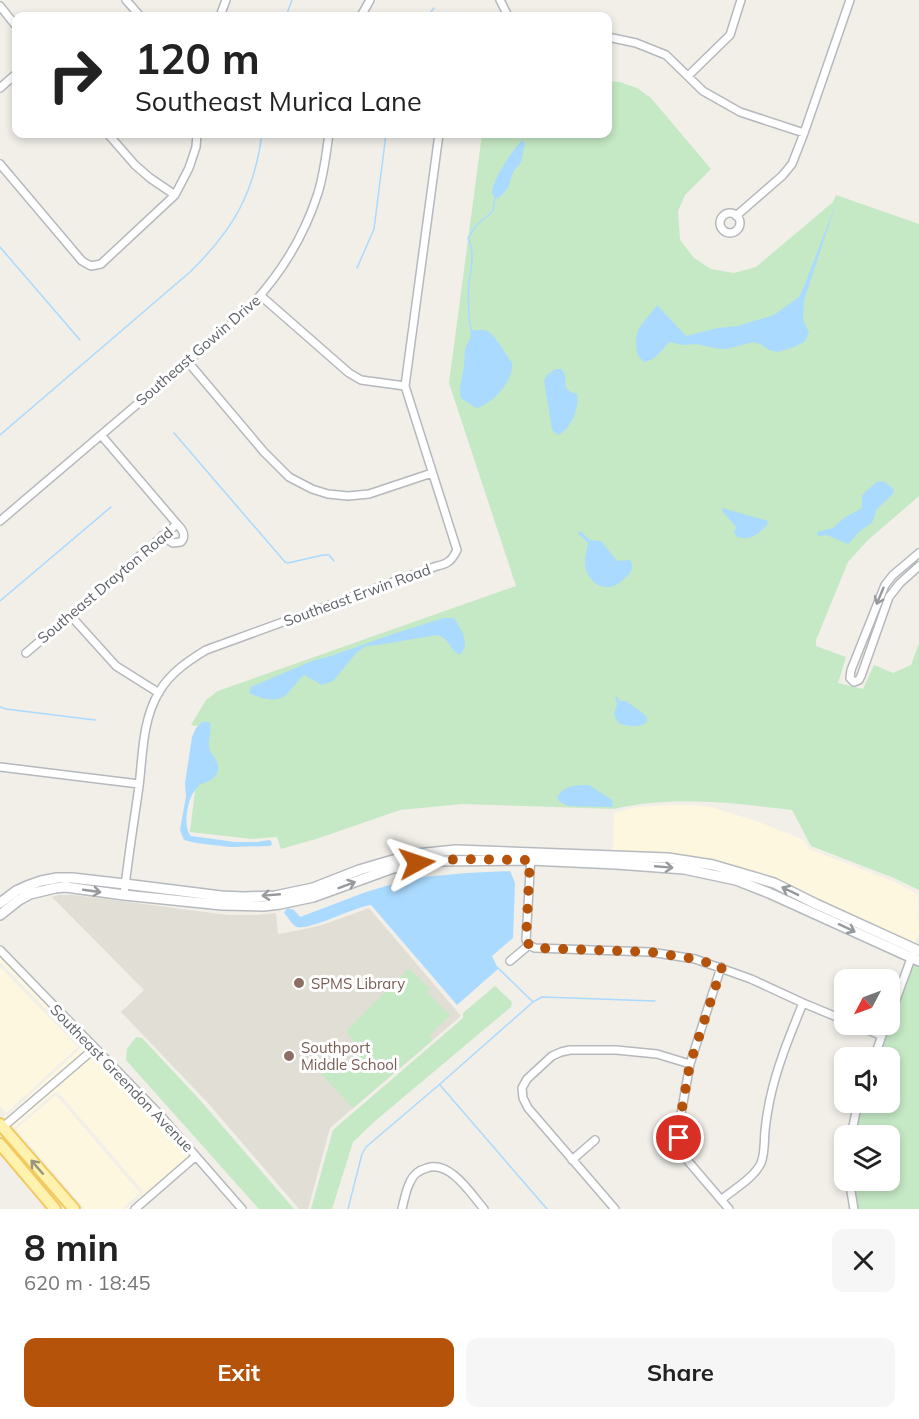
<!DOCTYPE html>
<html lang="en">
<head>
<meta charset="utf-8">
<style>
	:root { --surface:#fff; --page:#f6f6f6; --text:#222; --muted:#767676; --accent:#b45309 }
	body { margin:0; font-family:Mulish,sans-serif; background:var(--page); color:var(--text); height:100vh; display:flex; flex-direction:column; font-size:22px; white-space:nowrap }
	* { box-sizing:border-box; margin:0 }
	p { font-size:20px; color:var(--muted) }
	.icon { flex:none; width:33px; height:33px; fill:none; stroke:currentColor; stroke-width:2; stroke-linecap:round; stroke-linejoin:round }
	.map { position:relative; height:1209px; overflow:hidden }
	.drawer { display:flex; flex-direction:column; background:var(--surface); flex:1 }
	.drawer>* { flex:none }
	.guide { position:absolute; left:12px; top:12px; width:600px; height:126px; border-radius:12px; box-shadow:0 3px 9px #0003; background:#fff; color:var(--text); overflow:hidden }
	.needle { width:39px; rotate:229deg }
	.buttons { position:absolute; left:834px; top:969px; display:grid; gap:12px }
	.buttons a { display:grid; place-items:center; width:66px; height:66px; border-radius:12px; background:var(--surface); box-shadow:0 3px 9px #0003; font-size:30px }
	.pin { position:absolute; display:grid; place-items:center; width:51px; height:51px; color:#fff; margin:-26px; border:3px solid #fff; border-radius:50%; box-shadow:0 2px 6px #0007 }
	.me { position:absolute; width:66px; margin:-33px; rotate:85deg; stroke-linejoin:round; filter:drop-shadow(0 0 4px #0008) }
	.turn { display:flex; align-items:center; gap:21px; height:126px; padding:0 24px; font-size:27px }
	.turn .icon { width:78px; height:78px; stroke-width:2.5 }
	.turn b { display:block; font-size:42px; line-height:51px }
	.round { display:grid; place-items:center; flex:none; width:63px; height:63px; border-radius:12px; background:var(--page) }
	.headline { display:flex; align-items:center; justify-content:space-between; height:102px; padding:0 24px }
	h1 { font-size:36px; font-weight:700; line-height:45px }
	.cta { display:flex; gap:12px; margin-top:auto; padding:12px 24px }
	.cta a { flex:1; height:69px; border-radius:12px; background:var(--accent); color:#fff; font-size:24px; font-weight:700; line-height:69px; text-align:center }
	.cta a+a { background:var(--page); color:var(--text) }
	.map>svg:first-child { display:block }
	.commercial { fill:#fef7e0 }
	.education { fill:#e1ded6 }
	.green { fill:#c5e8c5 }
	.water { fill:#aadaff }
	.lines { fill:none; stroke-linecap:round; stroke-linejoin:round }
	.stream { stroke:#aadaff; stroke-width:1.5 }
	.street-casing { stroke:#b5b8bc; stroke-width:10 }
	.secondary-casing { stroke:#b6babf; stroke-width:12 }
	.primary-casing { stroke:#f2c960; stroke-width:14 }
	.street { stroke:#fff; stroke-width:7 }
	.secondary { stroke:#fff; stroke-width:9 }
	.primary { stroke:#fff2af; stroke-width:10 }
	.oneway { stroke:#979a9d }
	.oneway2 { stroke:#979581 }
	.route { stroke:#b45309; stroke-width:10; stroke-dasharray:0 18 }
	.education-dot { fill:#8d6e63; stroke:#fff; stroke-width:2 }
	.labels { text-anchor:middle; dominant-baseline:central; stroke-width:6; stroke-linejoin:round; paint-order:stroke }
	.street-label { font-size:15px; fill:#5f6368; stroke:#fff }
	.education-label { font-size:15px; fill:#785e54; stroke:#fff; text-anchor:start }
</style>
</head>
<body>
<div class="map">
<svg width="919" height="1209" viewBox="0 0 919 1209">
	<rect width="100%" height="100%" fill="#f1efe8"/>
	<path class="commercial" d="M 677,805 L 693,805 L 711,807 L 759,822 L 804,840 L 809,849 L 892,881 L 918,894 L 919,934 L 914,945 L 820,902 L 778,881 L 613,852 L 614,813 L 638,807 Z
		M 0,955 L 90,1048 L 7,1119 L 3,1115 L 8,1115 L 80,1049 L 82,1046 L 0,962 Z
		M 0,967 L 78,1047 L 6,1113 L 0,1106 Z
		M 94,1052 L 157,1117 L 191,1155 L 128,1209 L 126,1209 L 142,1196 L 143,1191 L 58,1092 L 54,1093 L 14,1128 L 11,1124 Z
		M 56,1095 L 140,1193 L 122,1209 L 85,1209 L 16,1129 Z"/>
	<path class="education" d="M 58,895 L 74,895 L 228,915 L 256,915 L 276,913 L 278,934 L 300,930 L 322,925 L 369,908 L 461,1016 L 330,1128 L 308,1209 L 299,1209 L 208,1103 L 121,1012 L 144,990 L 52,897 Z"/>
	<path class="green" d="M 608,81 L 620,82 L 637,88 L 651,98 L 711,169 L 685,195 L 678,211 L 680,240 L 694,258 L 711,269 L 734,273 L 756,267 L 833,202 L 836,195 L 919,224 L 919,496 L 868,540 L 848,562 L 816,640 L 816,646 L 846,657 L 838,683 L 863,689 L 874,665 L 893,673 L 911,665 L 919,643 L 919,890 L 894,878 L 811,846 L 792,810 C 732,803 674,795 614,809 L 462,804 L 400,810 L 319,838 L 281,849 L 277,837 L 252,839 L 190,832 L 203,727 L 191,725 L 206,700 L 218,691 L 516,586 L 449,383 L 482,134 L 608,134 Z
		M 913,962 L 919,965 L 919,1209 L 857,1209 L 853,1181 L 890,1180 L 890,1136 L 855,1135 L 861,1103 L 890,1102 L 890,1058 L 877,1057 Z
		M 409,968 L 430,989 L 427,992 L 450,1015 L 430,1035 L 433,1040 L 353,1108 L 321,1074 L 331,1064 L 340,1074 L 355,1060 L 349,1052 L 356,1045 L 346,1031 Z
		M 495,986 L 512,1002 L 511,1007 L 375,1121 L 353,1142 L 332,1209 L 311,1209 L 333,1130 L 463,1018 L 463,1013 Z
		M 136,1037 L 142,1038 L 199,1099 L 294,1209 L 259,1209 L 126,1060 L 127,1049 Z"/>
	<path class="water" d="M 522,140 L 525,144 L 521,162 L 513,172 L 508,188 L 498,199 L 492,194 C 491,181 513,150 522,140 Z
		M 837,201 L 804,300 L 803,320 L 809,333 L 804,342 L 794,347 L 778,352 L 769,350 L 760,344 L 753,342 L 727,349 L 719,349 L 696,344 L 683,345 L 670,342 C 661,349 657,360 644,362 C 638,357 636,352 636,344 C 635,326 648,319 657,305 L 686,336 L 718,328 L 738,326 L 774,315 L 799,297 L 805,284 Z
		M 472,330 C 477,331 483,329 487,331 C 494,333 507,356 512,363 C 514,381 493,403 477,408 L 465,401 L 461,398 L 460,394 L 460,387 L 464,367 L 465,349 L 471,336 L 470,332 Z
		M 556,369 L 561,369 C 572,380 556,388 577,394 C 580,407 571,430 558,435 L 552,430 L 544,380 L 548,374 Z
		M 878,481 L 885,482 L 894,489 L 893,494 L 877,509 L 872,523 L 860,531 L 848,544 L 827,535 L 818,536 L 817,532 L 833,528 L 844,518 L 862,508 L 862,495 Z
		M 722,508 L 768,521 L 767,525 C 758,534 751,541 737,537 L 734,532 L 736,527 L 723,512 Z
		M 580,531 L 590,540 L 601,541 L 617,561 L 630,560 C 631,564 633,565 632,569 C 629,576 617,586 610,587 C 596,589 585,575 585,562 C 585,556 587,549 588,543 L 578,533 Z
		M 444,618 L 454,618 C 461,629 471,643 460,655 C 449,650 451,639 437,635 L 378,645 L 366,646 L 357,652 L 333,681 L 322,685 L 304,675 C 297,681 293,688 287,694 C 278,704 259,698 249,693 L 251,687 L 312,661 L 331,656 L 396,633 Z
		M 615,695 L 620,701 L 626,701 L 644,714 L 647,718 L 646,723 C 638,728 627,726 618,723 L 614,714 L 617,704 Z
		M 209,722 L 210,722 C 212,731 208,739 209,747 C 210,754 216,758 218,765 C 220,777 209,782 200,784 C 197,788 193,792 191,797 C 187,807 183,827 191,836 L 235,842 L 257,842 L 269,840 L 271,841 L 272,844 L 270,846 L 230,847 L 196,843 L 184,840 L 180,830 L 186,796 L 185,783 L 192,737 L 196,728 L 202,722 Z
		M 589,785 L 612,800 L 613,804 L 612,807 L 568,806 L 560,802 L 557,798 C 564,785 576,785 589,785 Z
		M 510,871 L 515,883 L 513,938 L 492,956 L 498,969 L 457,1005 L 371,905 C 354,907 312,930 297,927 C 292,925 288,917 284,913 L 287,908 L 294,910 L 300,917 L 366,892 L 413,878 L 467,873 Z"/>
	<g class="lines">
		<path class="stream" d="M 286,16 L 292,0
			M 428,16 L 434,8
			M 0,247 L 80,340
			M 357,268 L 374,229 L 386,134
			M 471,331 C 469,316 467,301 469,286 C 470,268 476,256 468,238 L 476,226 L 493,211 L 495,196
			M 174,433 L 285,562 L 288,563 L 323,555 L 329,555 L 334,561
			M 0,435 L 190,272 C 233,230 254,194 262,134
			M 0,601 L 111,507
			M 0,707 L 6,709 L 95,720
			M 497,967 L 532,1001
			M 440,1085 L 547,1209
			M 348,1209 L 362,1154 L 366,1147 L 440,1084 L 533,1002 L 542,997 L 655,1001"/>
		<g class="street-casing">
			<path id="street" d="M 126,0 L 140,16
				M 500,0 L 508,16
				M 0,6 L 16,26
				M 220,16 L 226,0
				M 361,16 L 370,0
				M 608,37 L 636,43 L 666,55 L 703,91 L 740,112 L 804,133
				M 688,76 L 730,35 L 741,0
				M 0,88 L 16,74
				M 108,134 L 135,165 L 150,178 L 175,195
				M 0,164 L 82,261 L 91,266 L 101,264 L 175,195 L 189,168 L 196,147 L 197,134
				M720 223a10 10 0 1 1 20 0a10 10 0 1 1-20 0Z
				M 736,216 L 782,176 L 792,164 L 804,133 L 850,0
				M 261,296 L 349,373 L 361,380 L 405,386
				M 188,362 L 264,452 L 289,477 L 312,489 L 328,494 L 348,496 L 369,494 L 432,473
				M 0,521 L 242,315 C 276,281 303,240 318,193 C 324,174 326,154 329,134
				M 162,536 L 173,543 L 181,542 C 187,535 182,529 177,524
				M 919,553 L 893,575 L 885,585 L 851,670 L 850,678 L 854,682 L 859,680 L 861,676 L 889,597 L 900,583 L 919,566
				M 70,615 L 116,666 L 159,693
				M 26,653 L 177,524 L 101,435
				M 0,767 L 139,784
				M 124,895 C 128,858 134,822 139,786 C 143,754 142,721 159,692 C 170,673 188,661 206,650 L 437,566 C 448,564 452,560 457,550 L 405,386 L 439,134
				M 529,945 L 535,948 L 650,952 L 695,959 L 751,979 L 803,1003 L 844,1020
				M 529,945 L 526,940 L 531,855
				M 0,950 L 160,1115 L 242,1209
				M 510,961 L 529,945
				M 721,967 L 690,1064 L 679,1125 L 679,1138 L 682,1154 L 729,1209
				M 890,1016 L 913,953
				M 854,1024 L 882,1036
				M 874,1058 L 886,1024
				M 3,1127 L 95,1048
				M 851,1136 L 858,1102
				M 572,1160 L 595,1140
				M 849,1180 L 854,1209
				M 721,1200 C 734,1189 754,1178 761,1163 C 765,1153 764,1141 765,1131 C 766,1120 768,1109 770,1099 C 777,1066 790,1035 803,1003
				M 135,1209 L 196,1156
				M 402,1209 C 404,1200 406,1190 410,1182 C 413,1175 419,1170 427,1168 C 450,1160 471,1194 484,1209
				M 615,1209 L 528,1108 L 523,1098 L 522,1088 L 527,1079 L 552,1056 L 561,1052 L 570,1050 L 616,1050 L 657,1054 L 690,1064"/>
		</g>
		<g class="secondary-casing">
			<path id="secondary" d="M 0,903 L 16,891 L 27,886 L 41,881 L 57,878 L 72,878 L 125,884 L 221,896 L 243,897 L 275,896 L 313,888 L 359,870 L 393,860 L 416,854 L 456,850 L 668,858 L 713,865 L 774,883 L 816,904 L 919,951
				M 0,915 L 19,900 L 30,894 L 55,888 L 66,887 L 124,895 L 222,905 L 264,906 L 280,904 L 313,897 L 393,868 L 430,861 L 530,860 L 616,864 L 684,869 L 736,880 L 769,893 L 919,961"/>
		</g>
		<g class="primary-casing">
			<path id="primary" d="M 0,1124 L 74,1209
				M 0,1144 L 55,1209"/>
		</g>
		<use href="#street" class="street"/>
		<use href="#secondary" class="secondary"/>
		<use href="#primary" class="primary"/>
	</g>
	<defs><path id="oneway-shaft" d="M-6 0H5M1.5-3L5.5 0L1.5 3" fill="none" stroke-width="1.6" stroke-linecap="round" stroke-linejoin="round" transform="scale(1.5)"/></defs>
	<g class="oneway">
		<use href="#oneway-shaft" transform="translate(880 596) rotate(113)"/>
		<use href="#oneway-shaft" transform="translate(664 867) rotate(5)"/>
		<use href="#oneway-shaft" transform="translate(347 885) rotate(-21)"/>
		<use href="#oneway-shaft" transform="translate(92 891) rotate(8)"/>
		<use href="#oneway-shaft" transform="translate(790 891) rotate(-154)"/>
		<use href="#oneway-shaft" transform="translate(271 895) rotate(175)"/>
		<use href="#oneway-shaft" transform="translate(847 928) rotate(25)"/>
	</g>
	<use class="oneway2" href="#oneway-shaft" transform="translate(37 1167) rotate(-131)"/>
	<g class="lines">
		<path class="route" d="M 417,863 C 454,857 493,860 530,860 L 526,940 L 529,945 L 535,948 L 650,952 L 695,959 L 722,967 L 690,1064 L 679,1125 L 679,1138"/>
	</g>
	<g class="education-dot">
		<circle cx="299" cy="983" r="6"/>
		<circle cx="289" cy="1056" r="6"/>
	</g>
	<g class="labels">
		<g class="street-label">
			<text transform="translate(198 350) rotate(-41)">Southeast Gowin Drive</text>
			<text transform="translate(105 585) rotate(-40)">Southeast Drayton Road</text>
			<text transform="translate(357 595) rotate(-20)">Southeast Erwin Road</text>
			<text transform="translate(122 1078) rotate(46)">Southeast Greendon Avenue</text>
		</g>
		<g class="education-label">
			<text x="311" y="983">SPMS Library</text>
			<text x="301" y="1047">Southport<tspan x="301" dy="17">Middle School</tspan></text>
		</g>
	</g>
</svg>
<div class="buttons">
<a><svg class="needle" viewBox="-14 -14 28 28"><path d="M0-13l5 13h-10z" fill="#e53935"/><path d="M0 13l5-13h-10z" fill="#767676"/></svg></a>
<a><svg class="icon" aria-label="sound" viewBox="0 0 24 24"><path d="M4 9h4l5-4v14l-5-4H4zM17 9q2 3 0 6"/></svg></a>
<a><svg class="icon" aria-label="layers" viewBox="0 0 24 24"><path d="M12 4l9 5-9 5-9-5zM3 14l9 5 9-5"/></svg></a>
</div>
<div class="pin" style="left:679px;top:1138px;background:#d93025"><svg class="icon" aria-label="arrive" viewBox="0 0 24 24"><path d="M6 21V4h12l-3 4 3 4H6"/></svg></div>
<svg class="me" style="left:417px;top:863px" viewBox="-20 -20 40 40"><path d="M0-17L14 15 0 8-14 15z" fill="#b45309" stroke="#fff" stroke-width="4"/></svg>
<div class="guide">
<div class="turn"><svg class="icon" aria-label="right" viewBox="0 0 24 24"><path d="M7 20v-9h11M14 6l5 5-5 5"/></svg><div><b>120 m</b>Southeast Murica Lane</div></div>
</div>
</div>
<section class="drawer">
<div class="headline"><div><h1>8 min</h1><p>620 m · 18:45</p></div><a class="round"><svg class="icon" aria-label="close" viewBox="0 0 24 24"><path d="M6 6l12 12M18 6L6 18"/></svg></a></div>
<div class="cta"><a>Exit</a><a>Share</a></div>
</section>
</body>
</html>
